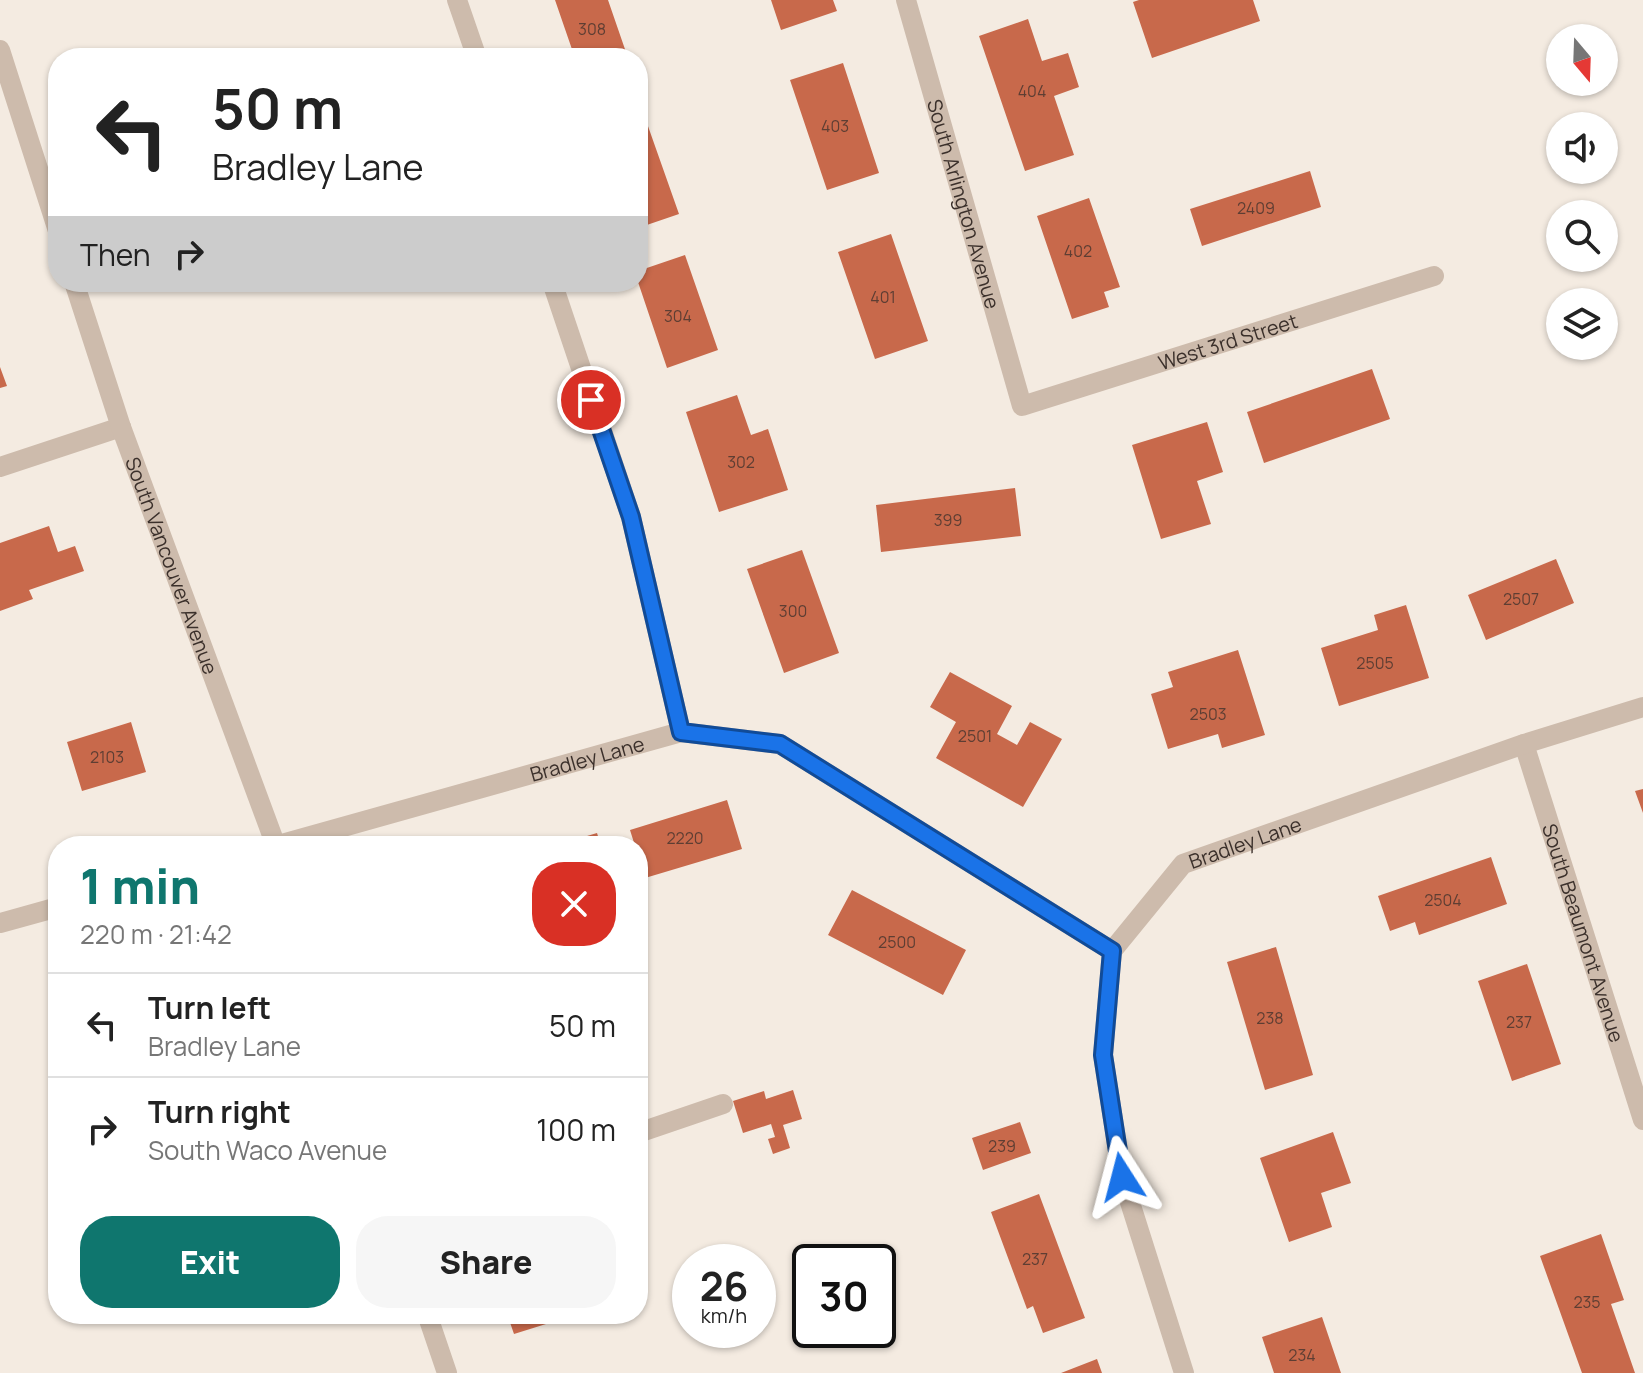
<!DOCTYPE html>
<html lang="en">
<head>
<meta charset="utf-8">
<style>
	:root { --surface:#fff; --page:#f6f6f6; --text:#222; --muted:#767676; --line:#e0e0e0; --accent:#0f766e }
	body { margin:0; font-family:Manrope,sans-serif; background:var(--page); color:var(--text); height:100vh; display:flex; flex-direction:column; font-size:30px; white-space:nowrap }
	* { box-sizing:border-box; margin:0 }
	p { font-size:26px; color:var(--muted) }
	.icon { flex:none; width:44px; height:44px; fill:none; stroke:currentColor; stroke-width:2; stroke-linecap:round; stroke-linejoin:round }
	.map { position:relative; flex:1; overflow:hidden }
	.drawer { position:absolute; left:48px; top:836px; width:600px; height:488px; display:flex; flex-direction:column; background:var(--surface); border-radius:32px; box-shadow:0 2px 6px #0004 }
	.drawer>* { flex:none }
	.banner { position:absolute; left:48px; top:48px; width:600px; height:244px; border-radius:32px; box-shadow:0 2px 6px #0004; background:#fff; color:var(--text); overflow:hidden }
	.needle { width:52px; rotate:161deg }
	.buttons { position:absolute; left:1546px; top:24px; display:grid; gap:16px }
	.buttons a { display:grid; place-items:center; width:72px; height:72px; border-radius:50%; background:var(--surface); box-shadow:0 2px 6px #0004; font-size:40px }
	.speed { position:absolute; left:672px; top:1244px; display:flex; gap:16px; font-size:40px; font-weight:700; text-align:center }
	.speed>* { display:grid; place-content:center; width:104px; height:104px; border-radius:50%; background:var(--surface); box-shadow:0 2px 6px #0004; line-height:1 }
	.speed small { font-size:20px; font-weight:400 }
	.speed .limit { border:4px solid #111; border-radius:12px; background:#fff; color:#111 }
	.pin { position:absolute; display:grid; place-items:center; width:68px; height:68px; color:#fff; margin:-34px; border:4px solid #fff; border-radius:50%; box-shadow:0 2px 8px #0007 }
	.me { position:absolute; width:88px; margin:-44px; rotate:351deg; stroke-linejoin:round; filter:drop-shadow(0 0 6px #0008) }
	.turn { display:flex; align-items:center; gap:28px; height:168px; padding:0 32px; font-size:36px }
	.turn .icon { width:104px; height:104px; stroke-width:2.5 }
	.turn b { display:block; font-size:56px; line-height:68px }
	.then { display:flex; align-items:center; height:76px; padding:0 32px; background:#0003; gap:16px; font-size:30px }
	.round { display:grid; place-items:center; flex:none; width:84px; height:84px; border-radius:32px; background:var(--page) }
	.headline { display:flex; align-items:center; justify-content:space-between; height:136px; padding:0 32px }
	h1 { font-size:48px; font-weight:800; line-height:60px; color:var(--accent) }
	.action { display:flex; gap:16px; margin-top:auto; padding:16px 32px }
	.action a { flex:1; height:92px; border-radius:32px; background:var(--accent); color:#fff; font-size:32px; font-weight:800; line-height:92px; text-align:center }
	.action a+a { background:var(--page); color:var(--text) }
	ul { padding:0; list-style:none }
	li { display:flex; align-items:center; gap:24px; height:104px; padding:0 32px; border-top:2px solid var(--line) }
	li div { flex:1 }
	li b { display:block; font-size:30px }
	li em { font-style:normal }
	.map>svg:first-child { display:block }
	.building { fill:#c8694b }
	.lines { fill:none; stroke-linecap:round; stroke-linejoin:round }
	.minor { stroke:#cdbbac; stroke-width:20 }
	.tertiary { stroke:#cdbbac; stroke-width:20 }
	.route-casing { stroke:#114b97; stroke-width:20 }
	.route { stroke:#1a73e8; stroke-width:14 }
	.labels { text-anchor:middle; dominant-baseline:central; stroke-width:7; stroke-linejoin:round; paint-order:stroke }
	.number-label { font-size:16px; fill:#5e3e33 }
	.street-label { font-size:20px; fill:#3b302b; stroke:#fbf5ee }
</style>
</head>
<body>
<div class="map">
<svg width="1643" height="1373" viewBox="0 0 1643 1373">
	<rect width="100%" height="100%" fill="#f4ebe1"/>
	<path class="building" d="M 555,0 L 608,0 L 628,58 L 575,58 Z
		M 771,0 L 833,0 L 837,11 L 781,30 Z
		M 1139,0 L 1253,0 L 1260,21 L 1152,58 L 1133,2 Z
		M 1028,19 L 1042,61 L 1068,53 L 1079,87 L 1054,96 L 1074,155 L 1025,171 L 979,36 Z
		M 843,63 L 879,173 L 827,190 L 790,80 Z
		M 643,112 L 679,214 L 638,228 L 638,114 Z
		M 1310,171 L 1321,207 L 1202,246 L 1190,209 Z
		M 1089,198 L 1120,287 L 1104,292 L 1109,307 L 1072,319 L 1037,216 Z
		M 891,234 L 928,341 L 875,359 L 838,252 Z
		M 685,255 L 718,350 L 667,368 L 638,282 L 638,271 Z
		M 0,367 L 7,386 L 0,388 Z
		M 1372,369 L 1390,419 L 1264,463 L 1247,412 Z
		M 737,395 L 751,435 L 768,429 L 788,490 L 719,512 L 686,412 Z
		M 1207,422 L 1223,472 L 1197,481 L 1211,524 L 1161,539 L 1132,445 Z
		M 1015,488 L 1021,536 L 881,552 L 876,505 Z
		M 49,526 L 58,552 L 75,546 L 84,571 L 29,590 L 33,599 L 0,611 L 0,543 Z
		M 802,550 L 839,653 L 784,673 L 747,569 Z
		M 1556,559 L 1574,603 L 1486,640 L 1468,595 Z
		M 1406,605 L 1429,678 L 1339,706 L 1321,648 L 1378,630 L 1374,615 Z
		M 1238,650 L 1265,735 L 1222,748 L 1218,734 L 1168,749 L 1151,694 L 1173,687 L 1168,672 Z
		M 950,672 L 1012,706 L 997,734 L 1017,745 L 1030,722 L 1062,739 L 1023,807 L 936,758 L 956,722 L 930,707 Z
		M 131,722 L 146,772 L 82,791 L 67,742 Z
		M 1643,789 L 1643,813 L 1635,791 Z
		M 727,800 L 742,849 L 645,878 L 638,856 L 638,846 L 635,846 L 630,830 Z
		M 597,833 L 601,846 L 557,846 L 557,845 Z
		M 1491,857 L 1507,904 L 1419,935 L 1415,922 L 1390,931 L 1378,896 Z
		M 852,890 L 966,950 L 943,995 L 828,935 Z
		M 1276,947 L 1313,1075 L 1265,1090 L 1227,962 Z
		M 1527,964 L 1561,1064 L 1512,1081 L 1478,981 Z
		M 793,1090 L 802,1119 L 783,1125 L 790,1148 L 773,1154 L 768,1139 L 775,1137 L 771,1124 L 743,1133 L 733,1101 L 764,1091 L 766,1099 Z
		M 1020,1122 L 1031,1153 L 983,1170 L 972,1138 Z
		M 1333,1132 L 1351,1183 L 1321,1193 L 1332,1227 L 1289,1242 L 1260,1158 Z
		M 1039,1194 L 1085,1318 L 1043,1333 L 1033,1306 L 1027,1309 L 991,1212 Z
		M 1601,1234 L 1624,1300 L 1611,1304 L 1635,1373 L 1582,1373 L 1540,1256 Z
		M 507,1314 L 561,1314 L 562,1319 L 514,1334 Z
		M 1322,1317 L 1341,1373 L 1274,1373 L 1262,1337 Z
		M 1097,1359 L 1102,1373 L 1061,1373 Z"/>
	<g class="lines">
		<g class="minor">
			<path d="M 457,0 L 477,58"/>
			<path id="s1" d="M 906,0 L 1022,406 L 1434,276"/>
			<path d="M 552,282 L 631,517 L 681,732"/>
			<path d="M 0,467 L 121,427"/>
			<path id="s2" d="M 1524,744 L 1643,1120"/>
			<path id="s3" d="M 275,846 L 681,732 L 780,744 L 1112,951"/>
			<path id="s4" d="M 1112,951 L 1183,864 L 1524,744 L 1643,707"/>
			<path d="M 1112,951 L 1103,1055 L 1122,1177 L 1184,1373"/>
			<path d="M 638,1133 L 723,1104"/>
		</g>
		<g class="tertiary">
			<path d="M 0,50 L 58,231"/>
			<path id="s5" d="M 74,282 L 121,427 L 276,846"/>
			<path d="M 0,923 L 58,907"/>
			<path d="M 427,1314 L 447,1373"/>
		</g>
	</g>
	<g class="lines">
		<g class="route-casing">
			<path id="route" d="M 591,400 L 631,517 L 681,732 L 780,744 L 1112,951 L 1103,1055 L 1122,1177"/>
		</g>
		<use href="#route" class="route"/>
	</g>
	<g class="labels">
		<g class="number-label">
			<text x="592" y="29">308</text>
			<text x="1032" y="91">404</text>
			<text x="835" y="126">403</text>
			<text x="1256" y="208">2409</text>
			<text x="1078" y="251">402</text>
			<text x="883" y="297">401</text>
			<text x="678" y="316">304</text>
			<text x="741" y="462">302</text>
			<text x="948" y="520">399</text>
			<text x="1521" y="599">2507</text>
			<text x="793" y="611">300</text>
			<text x="1375" y="663">2505</text>
			<text x="1208" y="714">2503</text>
			<text x="975" y="736">2501</text>
			<text x="107" y="757">2103</text>
			<text x="685" y="838">2220</text>
			<text x="1443" y="900">2504</text>
			<text x="897" y="942">2500</text>
			<text x="1270" y="1018">238</text>
			<text x="1519" y="1022">237</text>
			<text x="1002" y="1146">239</text>
			<text x="1035" y="1259">237</text>
			<text x="1587" y="1302">235</text>
			<text x="1302" y="1355">234</text>
		</g>
		<g class="street-label">
			<text stroke="none"><textPath href="#s1" startOffset="212">South Arlington Avenue</textPath></text>
			<text stroke="none"><textPath href="#s1" startOffset="638">West 3rd Street</textPath></text>
			<text stroke="none"><textPath href="#s5" startOffset="300">South Vancouver Avenue</textPath></text>
			<text stroke="none"><textPath href="#s3" startOffset="324">Bradley Lane</textPath></text>
			<text stroke="none"><textPath href="#s4" startOffset="178">Bradley Lane</textPath></text>
			<text stroke="none"><textPath href="#s2" startOffset="198">South Beaumont Avenue</textPath></text>
		</g>
	</g>
</svg>
<div class="buttons">
<a><svg class="needle" viewBox="-14 -14 28 28"><path d="M0-13l5 13h-10z" fill="#e53935"/><path d="M0 13l5-13h-10z" fill="#767676"/></svg></a>
<a><svg class="icon" aria-label="sound" viewBox="0 0 24 24"><path d="M4 9h4l5-4v14l-5-4H4zM17 9q2 3 0 6"/></svg></a>
<a><svg class="icon" aria-label="search" viewBox="0 0 24 24"><circle cx="10" cy="10" r="6"/><path d="M15 15l6 6"/></svg></a>
<a><svg class="icon" aria-label="layers" viewBox="0 0 24 24"><path d="M12 4l9 5-9 5-9-5zM3 14l9 5 9-5"/></svg></a>
</div>
<div class="speed"><div>26<small>km/h</small></div><div class="limit">30</div></div>
<div class="pin" style="left:591px;top:400px;background:#d93025"><svg class="icon" aria-label="arrive" viewBox="0 0 24 24"><path d="M6 21V4h12l-3 4 3 4H6"/></svg></div>
<svg class="me" style="left:1122px;top:1177px" viewBox="-20 -20 40 40"><path d="M0-17L14 15 0 8-14 15z" fill="#1a73e8" stroke="#fff" stroke-width="4"/></svg>
<div class="banner">
<div class="turn"><svg class="icon" aria-label="left" viewBox="0 0 24 24"><path d="M17 20v-9H6M10 6l-5 5 5 5"/></svg><div><b>50 m</b>Bradley Lane</div></div>
<div class="then">Then<svg class="icon" aria-label="right" viewBox="0 0 24 24"><path d="M7 20v-9h11M14 6l5 5-5 5"/></svg></div>
</div>
<section class="drawer">
<div class="headline"><div><h1>1 min</h1><p>220 m · 21:42</p></div><a class="round" style="background:#d93025;color:#fff"><svg class="icon" aria-label="close" viewBox="0 0 24 24"><path d="M6 6l12 12M18 6L6 18"/></svg></a></div>
<ul>
<li><svg class="icon" aria-label="left" viewBox="0 0 24 24"><path d="M17 20v-9H6M10 6l-5 5 5 5"/></svg><div><b>Turn left</b><p>Bradley Lane</p></div><em>50 m</em></li>
<li><svg class="icon" aria-label="right" viewBox="0 0 24 24"><path d="M7 20v-9h11M14 6l5 5-5 5"/></svg><div><b>Turn right</b><p>South Waco Avenue</p></div><em>100 m</em></li>
</ul>
<div class="action"><a>Exit</a><a>Share</a></div>
</section>
</div>
</body>
</html>
